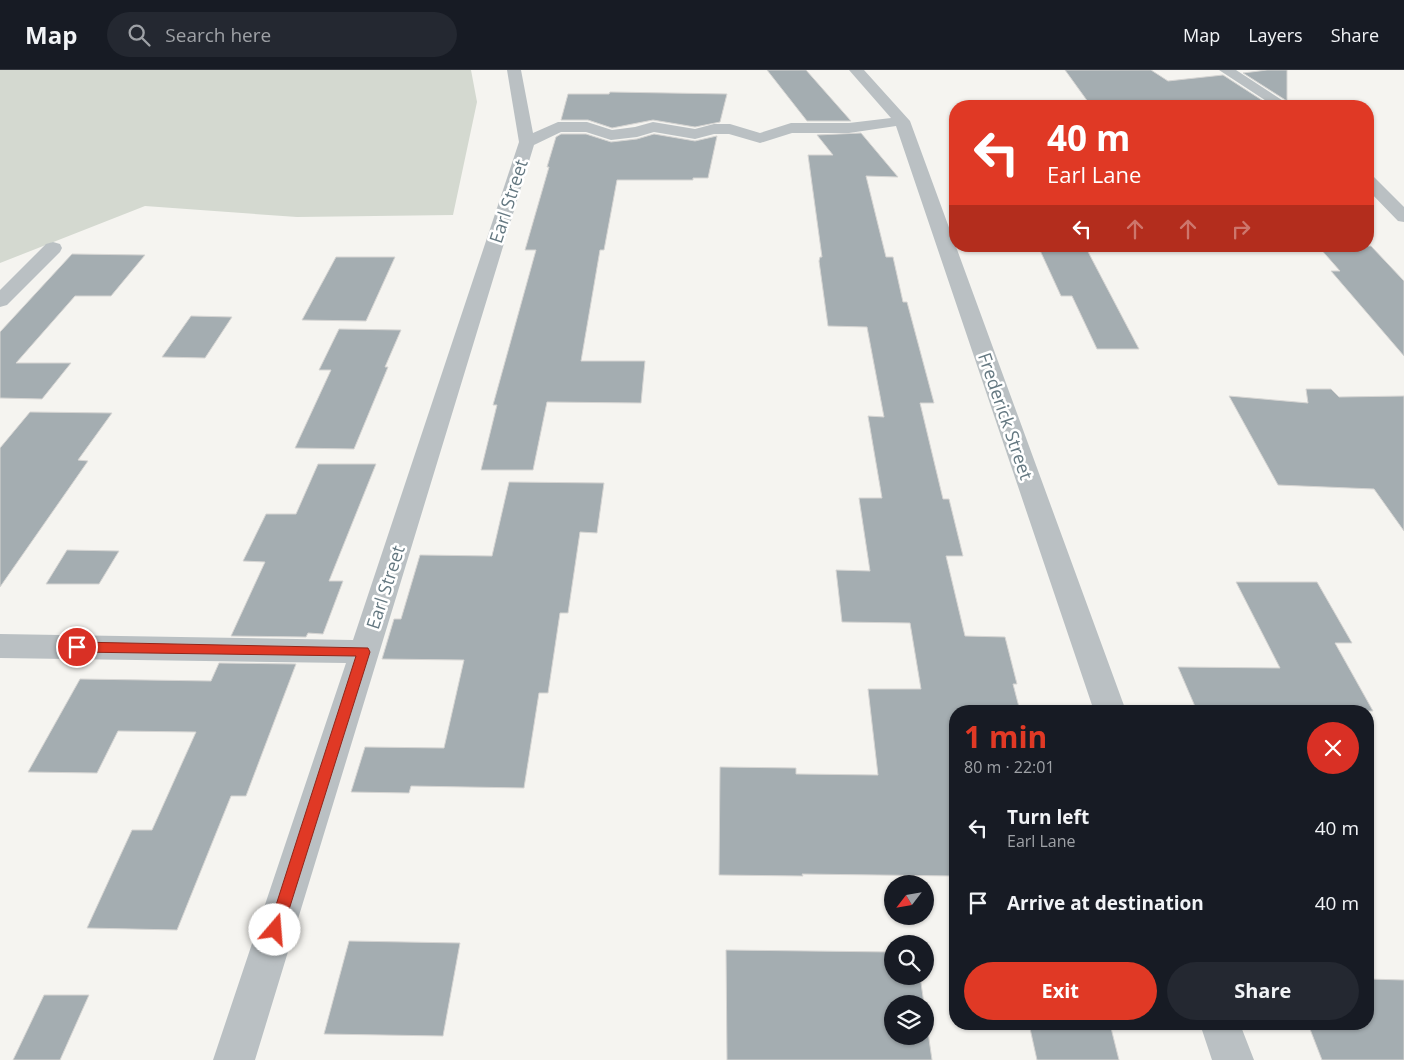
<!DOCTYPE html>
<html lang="en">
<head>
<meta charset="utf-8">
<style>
	:root { --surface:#171b24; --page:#242831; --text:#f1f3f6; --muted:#9ea1a6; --line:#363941; --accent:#e03925 }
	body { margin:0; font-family:"Open Sans",sans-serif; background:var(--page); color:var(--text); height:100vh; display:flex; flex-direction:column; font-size:19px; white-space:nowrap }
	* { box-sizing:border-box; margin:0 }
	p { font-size:16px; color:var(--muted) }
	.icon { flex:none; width:28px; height:28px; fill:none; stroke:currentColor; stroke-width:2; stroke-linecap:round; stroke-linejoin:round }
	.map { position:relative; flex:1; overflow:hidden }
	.drawer { position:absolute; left:949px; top:635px; width:425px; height:325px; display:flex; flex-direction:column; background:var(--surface); border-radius:20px; box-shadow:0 1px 4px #0004 }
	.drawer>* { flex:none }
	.top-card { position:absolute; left:949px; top:30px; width:425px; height:152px; border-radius:20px; box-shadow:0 1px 4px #0004; background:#e03925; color:#fff; overflow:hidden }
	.needle { width:32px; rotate:239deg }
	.controls { position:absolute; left:884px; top:805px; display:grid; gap:10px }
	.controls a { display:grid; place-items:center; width:50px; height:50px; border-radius:50%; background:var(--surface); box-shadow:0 1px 4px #0004; font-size:25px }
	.pin { position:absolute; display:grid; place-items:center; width:42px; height:42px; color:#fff; margin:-21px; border:2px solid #fff; border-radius:50%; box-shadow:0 1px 5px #0007 }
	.me { position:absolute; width:55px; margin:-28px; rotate:18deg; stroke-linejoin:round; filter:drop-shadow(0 0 4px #0008) }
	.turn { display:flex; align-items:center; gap:18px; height:105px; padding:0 15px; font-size:22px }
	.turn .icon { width:65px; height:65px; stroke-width:2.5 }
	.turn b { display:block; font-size:35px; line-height:42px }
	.lanes { display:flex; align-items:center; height:48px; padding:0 15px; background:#0003; justify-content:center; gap:25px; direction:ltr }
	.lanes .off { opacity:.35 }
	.round { display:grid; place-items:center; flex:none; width:52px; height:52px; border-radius:26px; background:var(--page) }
	.overview { display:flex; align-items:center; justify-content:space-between; height:85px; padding:0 15px }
	h1 { font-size:30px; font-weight:700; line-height:38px; color:var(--accent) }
	.cta { display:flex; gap:10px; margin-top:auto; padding:10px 15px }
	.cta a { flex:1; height:58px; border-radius:30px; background:var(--accent); color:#fff; font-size:20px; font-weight:700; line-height:58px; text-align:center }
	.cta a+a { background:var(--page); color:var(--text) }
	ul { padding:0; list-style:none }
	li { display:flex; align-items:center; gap:15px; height:75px; padding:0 15px }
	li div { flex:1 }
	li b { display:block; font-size:19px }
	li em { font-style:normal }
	header { display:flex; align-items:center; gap:30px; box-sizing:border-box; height:70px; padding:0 25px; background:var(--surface); border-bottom:1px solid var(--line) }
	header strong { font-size:24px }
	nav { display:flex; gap:28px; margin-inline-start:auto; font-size:18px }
	.search { width:350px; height:45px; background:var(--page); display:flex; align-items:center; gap:12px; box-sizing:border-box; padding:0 18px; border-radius:28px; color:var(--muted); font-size:19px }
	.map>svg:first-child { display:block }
	.green { fill:#d4d9d0 }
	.building { fill:#a4adb1; stroke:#d6d5d3 }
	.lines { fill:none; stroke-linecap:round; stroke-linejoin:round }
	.street { fill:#bac0c3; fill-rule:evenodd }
	.route { fill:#e03925; stroke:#922518 }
	.labels { text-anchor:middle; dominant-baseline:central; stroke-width:5; stroke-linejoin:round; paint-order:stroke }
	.street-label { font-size:18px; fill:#647881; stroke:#fff }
</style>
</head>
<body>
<header>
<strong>Map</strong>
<div class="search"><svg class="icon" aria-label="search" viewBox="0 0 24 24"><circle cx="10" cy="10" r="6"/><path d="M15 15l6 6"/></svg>Search here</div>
<nav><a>Map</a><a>Layers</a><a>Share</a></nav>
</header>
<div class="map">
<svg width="1404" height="990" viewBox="0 0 1404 990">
	<rect width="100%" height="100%" fill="#f5f4f0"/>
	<path class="green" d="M 0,0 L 471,0 L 477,32 L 453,145 L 297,147 L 145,136 L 0,193 Z"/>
	<path class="building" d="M 767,0 L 806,0 L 851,51 L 807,51 Z
		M 1065,0 L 1151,0 L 1168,11 L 1223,5 L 1271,36 L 1091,36 Z
		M 1267,0 L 1287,0 L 1287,31 L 1243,3 Z
		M 610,22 L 727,24 L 720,52 L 695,57 L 653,50 L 612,58 L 588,50 L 561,50 L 568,24 L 609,24 Z
		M 861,63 L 898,107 L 866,106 L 886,187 L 893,187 L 903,232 L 907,232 L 934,333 L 920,333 L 943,429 L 949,429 L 963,486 L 946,486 L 965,566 L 1005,567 L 1017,614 L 1013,614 L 1020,641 L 955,641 L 955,806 L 802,804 L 803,806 L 719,805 L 720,697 L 796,698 L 796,704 L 878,705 L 868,619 L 921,619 L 910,553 L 842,552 L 836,500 L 870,501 L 859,428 L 882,428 L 868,346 L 884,347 L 867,257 L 828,256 L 819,191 L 820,187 L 822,187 L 808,85 L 833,85 L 817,65 Z
		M 561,64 L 586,64 L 611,72 L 637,69 L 654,64 L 695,71 L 717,66 L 708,108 L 693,108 L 693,110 L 617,110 L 604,180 L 600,180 L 581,291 L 645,291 L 641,333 L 547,332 L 533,400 L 481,400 L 497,335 L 493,335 L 536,180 L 525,180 L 549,97 L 547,97 L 556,67 Z
		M 1038,176 L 1085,176 L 1139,279 L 1097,279 L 1072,226 L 1061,226 Z
		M 1318,176 L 1371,176 L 1404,211 L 1404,286 L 1331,201 L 1340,201 Z
		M 72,184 L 145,185 L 111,226 L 75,226 L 16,293 L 71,293 L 42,329 L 0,328 L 0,262 Z
		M 336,187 L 395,187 L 366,251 L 302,250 Z
		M 191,246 L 232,247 L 205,288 L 162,287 Z
		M 339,259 L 401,260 L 385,297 L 388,297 L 354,379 L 295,378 L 331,300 L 319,300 Z
		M 1306,319 L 1331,319 L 1339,327 L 1404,326 L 1404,461 L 1374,419 L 1278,415 L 1229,326 L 1308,333 Z
		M 30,342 L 112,343 L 78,390 L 88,391 L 0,517 L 0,378 Z
		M 318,394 L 376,394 L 329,511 L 343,511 L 323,564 L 308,563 L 306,567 L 231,566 L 265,492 L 243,491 L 266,444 L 296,444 Z
		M 509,412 L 604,413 L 597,463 L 580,462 L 568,543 L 560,543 L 548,623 L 539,623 L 524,718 L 411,716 L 409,723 L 351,722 L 365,677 L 444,678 L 464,590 L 382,589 L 394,549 L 401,549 L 420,485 L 492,486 Z
		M 67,480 L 119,481 L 99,514 L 46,514 Z
		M 1236,512 L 1317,512 L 1352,573 L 1335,573 L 1373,641 L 1197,641 L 1178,597 L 1280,598 Z
		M 219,593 L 296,594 L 246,726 L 231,726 L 177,860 L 87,858 L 132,760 L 152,760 L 196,662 L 118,661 L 97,703 L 28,702 L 80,609 L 211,611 Z
		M 349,871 L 460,873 L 443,966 L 324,964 Z
		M 726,880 L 892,882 L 892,906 L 920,906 L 924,934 L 892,934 L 892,966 L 925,966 L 925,941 L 932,990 L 727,990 Z
		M 1368,909 L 1404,910 L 1404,990 L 1322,990 L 1308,954 L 1368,954 Z
		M 44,925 L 89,925 L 60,990 L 13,990 Z
		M 1029,954 L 1110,954 L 1119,990 L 1037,990 Z"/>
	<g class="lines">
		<path class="street" d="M 507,0 L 521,0 L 533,63 L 558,52 L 587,52 L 612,60 L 635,57 L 653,52 L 695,59 L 714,54 L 730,54 L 760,63 L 791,53 L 849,53 L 891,48 L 849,0 L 864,0 L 910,51 L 1126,641 L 1094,641 L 896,56 L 849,63 L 792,63 L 760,73 L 729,64 L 714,64 L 695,69 L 654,62 L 637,67 L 611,70 L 586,62 L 561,62 L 534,75 L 255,990 L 213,990 L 346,593 L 0,588 L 0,564 L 353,570 L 519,72 Z
			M 1219,0 L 1236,0 L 1291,36 L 1274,36 Z
			M 1368,106 L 1374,107 L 1404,137 L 1404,152 L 1398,151 L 1368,120 Z
			M 53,172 L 60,174 L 62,178 L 60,182 L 7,235 L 0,237 L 0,220 L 46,174 Z
			M 1200,954 L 1240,954 L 1254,990 L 1212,990 Z"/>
	</g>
	<path class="route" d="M 77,572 L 368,578 L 370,582 L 281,865 L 275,868 L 270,865 L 268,860 L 356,586 L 77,582 L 72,581 L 70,577 L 72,574 Z"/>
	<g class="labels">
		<g class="street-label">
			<text transform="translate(508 131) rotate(-72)">Earl Street</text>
			<text transform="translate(1006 346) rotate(71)">Frederick Street</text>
			<text transform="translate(385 517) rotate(-72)">Earl Street</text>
		</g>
	</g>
</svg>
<div class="controls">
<a><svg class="needle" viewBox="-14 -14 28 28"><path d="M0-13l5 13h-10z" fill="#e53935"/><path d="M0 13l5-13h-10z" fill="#9ea1a6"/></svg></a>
<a><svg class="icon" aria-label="search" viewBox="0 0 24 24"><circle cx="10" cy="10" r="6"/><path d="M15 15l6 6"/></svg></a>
<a><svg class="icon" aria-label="layers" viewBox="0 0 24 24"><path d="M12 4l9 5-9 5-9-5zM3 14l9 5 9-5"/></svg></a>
</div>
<div class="pin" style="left:77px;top:577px;background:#d93025"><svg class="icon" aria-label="arrive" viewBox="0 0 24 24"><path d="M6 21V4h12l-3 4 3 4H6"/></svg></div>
<svg class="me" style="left:275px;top:860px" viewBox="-20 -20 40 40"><circle r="19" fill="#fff"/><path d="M0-13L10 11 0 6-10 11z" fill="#e03925"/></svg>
<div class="top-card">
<div class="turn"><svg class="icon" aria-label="left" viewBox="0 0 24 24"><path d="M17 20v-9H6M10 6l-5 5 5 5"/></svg><div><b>40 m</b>Earl Lane</div></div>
<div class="lanes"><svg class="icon" aria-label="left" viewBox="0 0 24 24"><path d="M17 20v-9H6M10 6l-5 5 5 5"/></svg><svg class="icon off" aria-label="ahead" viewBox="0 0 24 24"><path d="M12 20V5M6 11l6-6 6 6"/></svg><svg class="icon off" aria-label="ahead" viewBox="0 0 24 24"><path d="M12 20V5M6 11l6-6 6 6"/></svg><svg class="icon off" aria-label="right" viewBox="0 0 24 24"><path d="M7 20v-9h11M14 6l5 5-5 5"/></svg></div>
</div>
<section class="drawer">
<div class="overview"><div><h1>1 min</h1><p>80 m · 22:01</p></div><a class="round" style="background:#d93025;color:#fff"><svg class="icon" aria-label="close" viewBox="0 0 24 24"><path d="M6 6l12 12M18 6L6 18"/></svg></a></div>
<ul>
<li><svg class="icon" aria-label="left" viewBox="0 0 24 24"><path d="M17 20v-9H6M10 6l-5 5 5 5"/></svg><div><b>Turn left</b><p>Earl Lane</p></div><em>40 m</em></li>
<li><svg class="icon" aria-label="arrive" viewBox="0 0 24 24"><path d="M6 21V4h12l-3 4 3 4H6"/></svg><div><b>Arrive at destination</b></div><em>40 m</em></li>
</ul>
<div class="cta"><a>Exit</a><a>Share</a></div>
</section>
</div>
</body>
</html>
